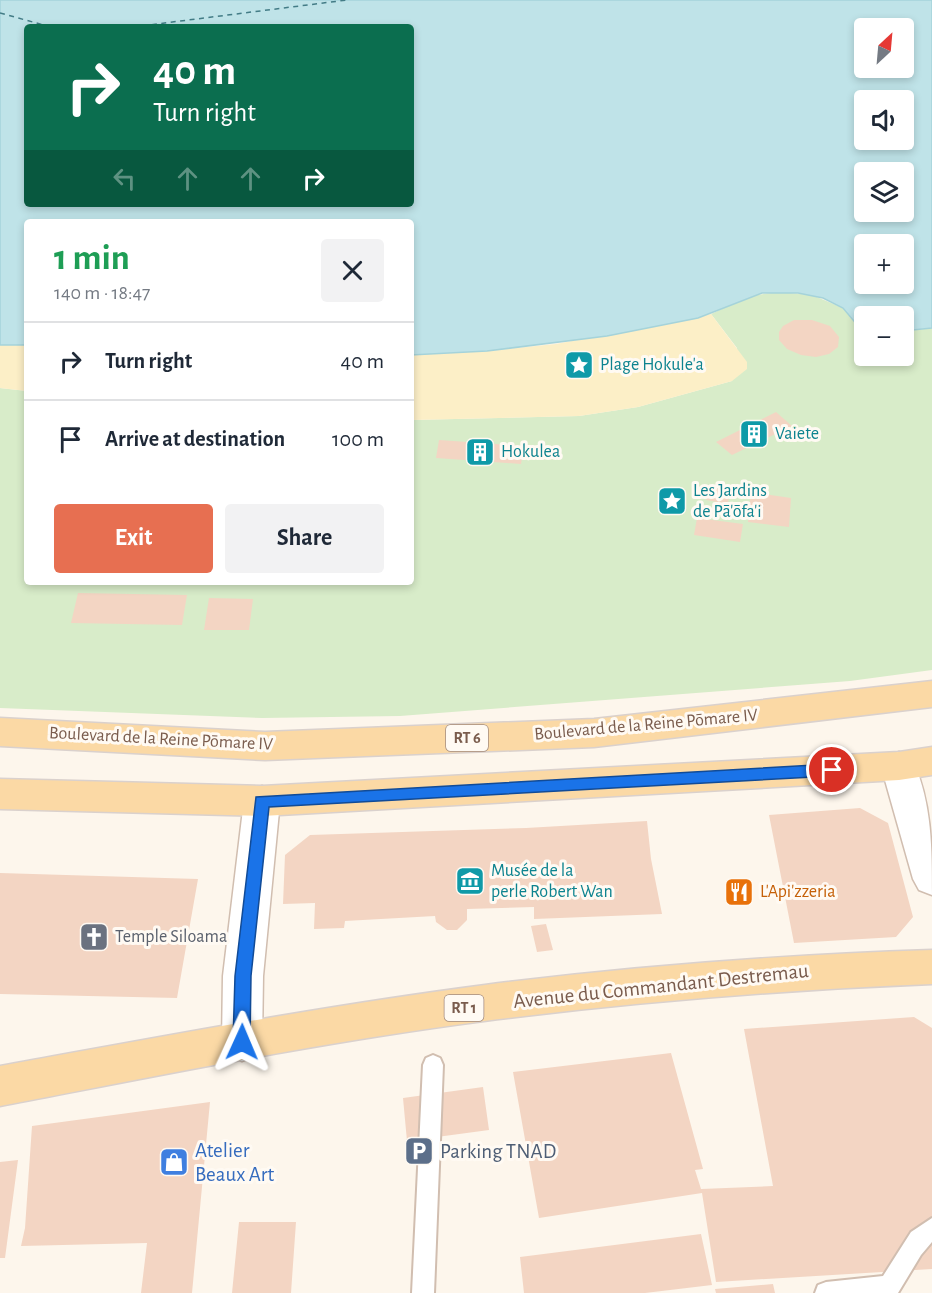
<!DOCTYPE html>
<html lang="en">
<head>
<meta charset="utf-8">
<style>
	:root { --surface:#fff; --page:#f2f2f3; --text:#1f2937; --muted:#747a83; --line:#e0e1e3; --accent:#e76f51 }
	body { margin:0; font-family:"Alegreya Sans",sans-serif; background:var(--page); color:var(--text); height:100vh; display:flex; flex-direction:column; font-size:22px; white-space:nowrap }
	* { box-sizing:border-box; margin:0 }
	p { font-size:20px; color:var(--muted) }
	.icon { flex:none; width:33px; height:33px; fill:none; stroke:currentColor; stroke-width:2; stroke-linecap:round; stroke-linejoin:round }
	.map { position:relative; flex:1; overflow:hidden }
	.sheet { position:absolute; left:24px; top:219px; width:390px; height:366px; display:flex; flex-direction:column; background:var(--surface); border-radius:6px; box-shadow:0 3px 9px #0003 }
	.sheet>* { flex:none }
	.hud { position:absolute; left:24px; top:24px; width:390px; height:183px; border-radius:6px; box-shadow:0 3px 9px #0003; background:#0b6e4f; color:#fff; overflow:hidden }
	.needle { width:39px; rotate:26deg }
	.tools { position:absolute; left:854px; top:18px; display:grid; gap:12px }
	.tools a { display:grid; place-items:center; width:60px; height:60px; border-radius:6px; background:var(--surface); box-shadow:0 3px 9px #0003; font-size:30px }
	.pin { position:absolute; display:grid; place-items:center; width:51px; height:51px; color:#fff; margin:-26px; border:3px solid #fff; border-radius:50%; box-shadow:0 2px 6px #0007 }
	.me { position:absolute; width:66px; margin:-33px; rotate:1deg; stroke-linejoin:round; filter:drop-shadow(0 0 4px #0008) }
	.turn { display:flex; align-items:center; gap:21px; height:126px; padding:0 30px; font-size:27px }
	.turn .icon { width:78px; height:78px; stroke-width:2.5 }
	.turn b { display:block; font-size:42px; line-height:51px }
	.lanes { display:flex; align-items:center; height:57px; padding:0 30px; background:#0003; justify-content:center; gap:30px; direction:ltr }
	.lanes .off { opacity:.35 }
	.round { display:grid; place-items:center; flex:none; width:63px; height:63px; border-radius:6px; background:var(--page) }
	.summary { display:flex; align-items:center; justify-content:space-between; height:102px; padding:0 30px }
	h1 { font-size:36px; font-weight:700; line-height:45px; color:#1e9e55 }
	.button { display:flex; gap:12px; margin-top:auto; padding:12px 30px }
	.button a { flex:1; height:69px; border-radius:6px; background:var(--accent); color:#fff; font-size:24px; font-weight:700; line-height:69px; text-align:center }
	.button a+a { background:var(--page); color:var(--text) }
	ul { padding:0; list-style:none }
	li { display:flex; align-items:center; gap:18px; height:78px; padding:0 30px; border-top:2px solid var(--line) }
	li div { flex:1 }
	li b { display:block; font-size:22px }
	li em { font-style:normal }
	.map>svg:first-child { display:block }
	.green { fill:#d8ecc9 }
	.sand { fill:#fcefc7 }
	.water { fill:#bfe3e8; stroke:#a5d3da; stroke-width:1.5; fill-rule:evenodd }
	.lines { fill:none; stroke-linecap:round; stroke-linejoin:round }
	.ferry { stroke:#437c86; stroke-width:1.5; stroke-dasharray:5 4.5; stroke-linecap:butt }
	.building { fill:#f3d5c3 }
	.lane-casing { stroke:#d1beb0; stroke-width:4 }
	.street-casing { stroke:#d1beb0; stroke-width:3 }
	.primary-casing { stroke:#dad1cd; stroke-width:3 }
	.lane { fill:#fff; fill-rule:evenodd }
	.street { fill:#fff; fill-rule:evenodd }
	.primary { fill:#fbd9a5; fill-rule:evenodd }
	.route { fill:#1a73e8; stroke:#114b97; stroke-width:1.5 }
	.labels { text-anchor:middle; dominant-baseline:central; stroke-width:6; stroke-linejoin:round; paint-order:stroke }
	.shield { fill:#fffaf3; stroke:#a28b7f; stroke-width:1.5 }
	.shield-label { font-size:16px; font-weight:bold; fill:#7a5c4d }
	.culture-label { font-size:18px; fill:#0d838f; stroke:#fffaf3; text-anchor:start }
	.street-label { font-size:18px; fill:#7a5c4d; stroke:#fffaf3 }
	.food-label { font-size:18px; fill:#c56008; stroke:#fffaf3; text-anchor:start }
	.worship-label { font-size:18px; fill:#5b616d; stroke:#fffaf3; text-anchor:start }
	.near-street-label { font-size:21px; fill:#7a5c4d; stroke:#fffaf3 }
	.near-shop-label { font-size:21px; fill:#366cbe; stroke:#fffaf3; text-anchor:start }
	.near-service-label { font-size:21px; fill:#4e5e75; stroke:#fffaf3; text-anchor:start }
</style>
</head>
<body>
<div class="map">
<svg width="932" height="1293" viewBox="0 0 932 1293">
	<rect width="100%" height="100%" fill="#fdf6ec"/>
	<path class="green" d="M 779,292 L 812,295 L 843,308 L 864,333 L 864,356 L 903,356 L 903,331 L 932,328 L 932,670 L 850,681 L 400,716 L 262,718 L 0,708 L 0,388 L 27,391 L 27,582 L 411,582 L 411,420 L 579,416 L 638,407 L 732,381 L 737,348 L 711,314 L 750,296 Z"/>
	<path class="sand" d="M 711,314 L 747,362 L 747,369 L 732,381 L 638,407 L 579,416 L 411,420 L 411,355 L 487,351 L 556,344 Z
		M 0,345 L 27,345 L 27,391 L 0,388 Z"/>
	<path class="water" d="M 0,0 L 932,0 L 932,328 L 903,331 L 903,316 L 864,316 L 864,333 L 843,308 L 823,298 L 798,293 L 762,293 L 698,318 L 607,336 L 487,351 L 411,355 L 411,222 L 27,222 L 27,345 L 0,345 ZM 27,27 L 411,27 L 411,204 L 27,204 ZM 864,28 L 903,28 L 903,68 L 864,68 ZM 864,100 L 903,100 L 903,140 L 864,140 ZM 864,172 L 903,172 L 903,212 L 864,212 ZM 864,244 L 903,244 L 903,284 L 864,284 Z"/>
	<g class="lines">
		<path class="ferry" d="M 0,13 L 51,27
			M 133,27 L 347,0"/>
	</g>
	<path class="building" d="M 794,320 L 812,320 L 830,326 L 839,337 L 838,347 L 829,354 L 816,357 L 801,355 L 787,349 L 779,340 L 779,332 L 783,326 Z
		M 776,412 L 792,426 L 732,455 L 716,442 Z
		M 439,440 L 524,446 L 521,464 L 436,458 Z
		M 708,487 L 730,490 L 728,504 L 706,500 Z
		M 751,492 L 791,498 L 789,527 L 748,522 Z
		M 697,518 L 743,524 L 740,542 L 694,535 Z
		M 78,593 L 187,595 L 182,625 L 71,623 Z
		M 209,598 L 253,599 L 249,630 L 204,630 Z
		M 860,808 L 888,823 L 913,917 L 896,937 L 794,943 L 769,815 Z
		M 647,821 L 651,859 L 662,914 L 534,919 L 534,907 L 467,909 L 467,920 L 457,930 L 447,930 L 436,922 L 435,916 L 345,921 L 344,928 L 314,929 L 315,903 L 283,904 L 285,855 L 310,835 L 526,828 Z
		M 0,873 L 198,879 L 177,998 L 0,994 Z
		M 546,924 L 553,950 L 537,952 L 531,926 Z
		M 914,1017 L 932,1028 L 932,1269 L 716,1282 L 702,1193 L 539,1218 L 513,1072 L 671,1053 L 703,1169 L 695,1170 L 701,1189 L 773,1186 L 744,1029 Z
		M 483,1087 L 489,1130 L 407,1141 L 403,1098 Z
		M 210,1102 L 192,1293 L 141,1293 L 147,1243 L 21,1246 L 25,1228 L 32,1126 Z
		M 18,1160 L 5,1258 L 0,1258 L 0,1162 Z
		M 239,1222 L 296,1222 L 291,1293 L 232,1293 Z
		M 701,1234 L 712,1285 L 645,1293 L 524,1293 L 520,1257 Z
		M 773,1284 L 775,1293 L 716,1293 L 715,1289 Z"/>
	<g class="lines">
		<g class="lane-casing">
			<path id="lane" d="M 433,1055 L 440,1058 L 443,1065 L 434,1293 L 412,1293 L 423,1065 L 426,1058 Z
				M 932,1218 L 932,1242 L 921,1255 L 898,1293 L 815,1293 L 818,1285 L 826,1282 L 883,1276 L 911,1232 Z"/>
		</g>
		<g class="street-casing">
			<path id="street" d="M 899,752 L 911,756 C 932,801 932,846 932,895 L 919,890 L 913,879 L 881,766 L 887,756 Z
				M 262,786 L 275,791 L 280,801 L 263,976 L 262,1042 L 256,1055 L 242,1061 L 228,1055 L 222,1042 L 223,976 L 244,801 L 249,791 Z"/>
		</g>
		<g class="primary-casing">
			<path id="primary" d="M 932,681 L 932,707 L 594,747 L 265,760 L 0,746 L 0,718 L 265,732 L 594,719 Z
				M 932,747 L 932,775 L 899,780 L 262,816 L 0,809 L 0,779 L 262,786 L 899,752 Z
				M 932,950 L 932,984 C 782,990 633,1002 484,1021 C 322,1042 161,1075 0,1106 L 0,1066 C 161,1037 322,1006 485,985 C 633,966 782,955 932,950 Z"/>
		</g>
		<use href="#lane" class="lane"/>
		<use href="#street" class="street"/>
		<use href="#primary" class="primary"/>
	</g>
	<path class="route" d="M 832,764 L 840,770 L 832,776 L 269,807 L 251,976 L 250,1042 L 248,1048 L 242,1050 L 236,1048 L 233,1042 L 235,976 L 256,797 Z"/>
	<defs>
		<g id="sight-square" transform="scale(1.5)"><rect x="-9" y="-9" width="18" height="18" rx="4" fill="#0f9aa8" stroke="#fffaf3"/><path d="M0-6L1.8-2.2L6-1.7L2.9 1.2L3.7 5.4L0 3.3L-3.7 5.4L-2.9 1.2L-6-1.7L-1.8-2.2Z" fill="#fff"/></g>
		<g id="building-square" transform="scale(1.5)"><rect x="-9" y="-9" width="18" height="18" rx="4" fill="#0f9aa8" stroke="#fffaf3"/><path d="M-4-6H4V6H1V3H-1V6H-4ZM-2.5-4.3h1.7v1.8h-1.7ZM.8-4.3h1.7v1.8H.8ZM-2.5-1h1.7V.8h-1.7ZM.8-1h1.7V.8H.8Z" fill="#fff"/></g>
		<g id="museum-square" transform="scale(1.5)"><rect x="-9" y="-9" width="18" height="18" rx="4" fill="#0f9aa8" stroke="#fffaf3"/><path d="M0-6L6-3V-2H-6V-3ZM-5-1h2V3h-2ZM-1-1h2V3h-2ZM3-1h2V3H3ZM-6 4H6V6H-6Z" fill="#fff"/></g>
		<g id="restaurant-square" transform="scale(1.5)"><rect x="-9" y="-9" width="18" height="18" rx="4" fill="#e8710a" stroke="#fffaf3"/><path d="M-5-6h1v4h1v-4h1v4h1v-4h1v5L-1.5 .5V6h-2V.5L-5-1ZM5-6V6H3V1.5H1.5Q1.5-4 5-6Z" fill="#fff"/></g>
		<g id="church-square" transform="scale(1.5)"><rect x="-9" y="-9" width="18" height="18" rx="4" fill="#6b7280" stroke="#fffaf3"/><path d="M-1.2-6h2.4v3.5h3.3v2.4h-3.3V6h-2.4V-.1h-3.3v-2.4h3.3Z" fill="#fff"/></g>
		<g id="parking-square" transform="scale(1.5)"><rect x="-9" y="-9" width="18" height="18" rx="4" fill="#5c6f8a" stroke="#fffaf3"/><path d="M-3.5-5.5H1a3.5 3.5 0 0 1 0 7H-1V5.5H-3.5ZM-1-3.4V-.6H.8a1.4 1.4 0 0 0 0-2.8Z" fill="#fff"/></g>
		<g id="shop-square" transform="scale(1.5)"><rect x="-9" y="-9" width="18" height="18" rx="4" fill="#3f7fe0" stroke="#fffaf3"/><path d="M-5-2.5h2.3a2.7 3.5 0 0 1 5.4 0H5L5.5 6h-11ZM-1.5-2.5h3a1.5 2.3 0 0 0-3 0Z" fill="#fff"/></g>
	</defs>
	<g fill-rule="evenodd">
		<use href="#sight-square" x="579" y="365"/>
		<use href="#building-square" x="754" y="434"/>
		<use href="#building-square" x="480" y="452"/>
		<use href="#sight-square" x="672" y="501"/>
		<use href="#museum-square" x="470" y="881"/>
		<use href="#restaurant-square" x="739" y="892"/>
		<use href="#church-square" x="94" y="937"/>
		<use href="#parking-square" x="419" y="1151"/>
		<use href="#shop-square" x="174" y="1162"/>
	</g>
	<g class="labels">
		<g class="shield">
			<rect x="446" y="725" width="42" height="26" rx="4.5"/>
			<rect x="444.5" y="995" width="39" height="26" rx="4.5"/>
		</g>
		<g class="shield-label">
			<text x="467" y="738">RT 6</text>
			<text x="464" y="1008">RT 1</text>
		</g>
		<g class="culture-label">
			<text x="600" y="365">Plage Hokule'a</text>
			<text x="775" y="434">Vaiete</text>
			<text x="501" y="452">Hokulea</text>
			<text x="693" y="491">Les Jardins<tspan x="693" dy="21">de Pā'ōfa'i</tspan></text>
			<text x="491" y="871">Musée de la<tspan x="491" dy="21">perle Robert Wan</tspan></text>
		</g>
		<g class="street-label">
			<text transform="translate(646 725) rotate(-5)">Boulevard de la Reine Pōmare IV</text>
			<text transform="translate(161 739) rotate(3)">Boulevard de la Reine Pōmare IV</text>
		</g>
		<g class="food-label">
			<text x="760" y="892">L'Api'zzeria</text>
		</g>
		<g class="worship-label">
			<text x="115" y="937">Temple Siloama</text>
		</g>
		<g class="near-street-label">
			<text transform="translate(661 986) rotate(-6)">Avenue du Commandant Destremau</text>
		</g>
		<g class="near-shop-label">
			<text x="195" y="1150">Atelier<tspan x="195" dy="24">Beaux Art</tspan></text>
		</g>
		<g class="near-service-label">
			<text x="440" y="1151">Parking TNAD</text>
		</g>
	</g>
</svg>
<div class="tools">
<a><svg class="needle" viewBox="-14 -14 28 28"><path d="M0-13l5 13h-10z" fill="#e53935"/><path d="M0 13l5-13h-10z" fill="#747a83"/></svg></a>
<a><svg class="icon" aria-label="sound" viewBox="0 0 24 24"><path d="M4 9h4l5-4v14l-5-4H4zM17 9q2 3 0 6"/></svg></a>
<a><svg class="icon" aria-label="layers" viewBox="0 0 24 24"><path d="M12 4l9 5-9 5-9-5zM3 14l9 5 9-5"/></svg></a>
<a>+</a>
<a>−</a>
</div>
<div class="pin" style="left:832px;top:770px;background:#d93025"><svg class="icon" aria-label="arrive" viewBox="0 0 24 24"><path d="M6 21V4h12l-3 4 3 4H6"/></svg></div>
<svg class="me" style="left:242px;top:1042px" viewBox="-20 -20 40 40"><path d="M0-17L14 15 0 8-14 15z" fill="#1a73e8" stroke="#fff" stroke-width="4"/></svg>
<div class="hud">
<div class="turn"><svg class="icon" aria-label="right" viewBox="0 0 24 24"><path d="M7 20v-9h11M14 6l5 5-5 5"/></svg><div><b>40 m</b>Turn right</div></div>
<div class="lanes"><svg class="icon off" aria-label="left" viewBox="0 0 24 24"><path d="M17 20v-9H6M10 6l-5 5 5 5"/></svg><svg class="icon off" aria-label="ahead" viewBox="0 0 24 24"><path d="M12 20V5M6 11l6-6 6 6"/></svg><svg class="icon off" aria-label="ahead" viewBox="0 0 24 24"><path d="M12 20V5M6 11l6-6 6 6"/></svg><svg class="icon" aria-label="right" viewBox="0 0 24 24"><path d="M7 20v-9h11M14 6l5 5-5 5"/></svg></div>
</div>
<section class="sheet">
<div class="summary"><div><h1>1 min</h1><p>140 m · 18:47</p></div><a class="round"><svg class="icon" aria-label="close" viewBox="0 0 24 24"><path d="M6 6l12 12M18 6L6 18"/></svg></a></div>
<ul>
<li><svg class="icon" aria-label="right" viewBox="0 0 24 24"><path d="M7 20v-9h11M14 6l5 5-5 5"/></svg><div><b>Turn right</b></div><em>40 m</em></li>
<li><svg class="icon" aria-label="arrive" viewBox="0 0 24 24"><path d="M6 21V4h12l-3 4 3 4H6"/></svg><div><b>Arrive at destination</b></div><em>100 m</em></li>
</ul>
<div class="button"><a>Exit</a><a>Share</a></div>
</section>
</div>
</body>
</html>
